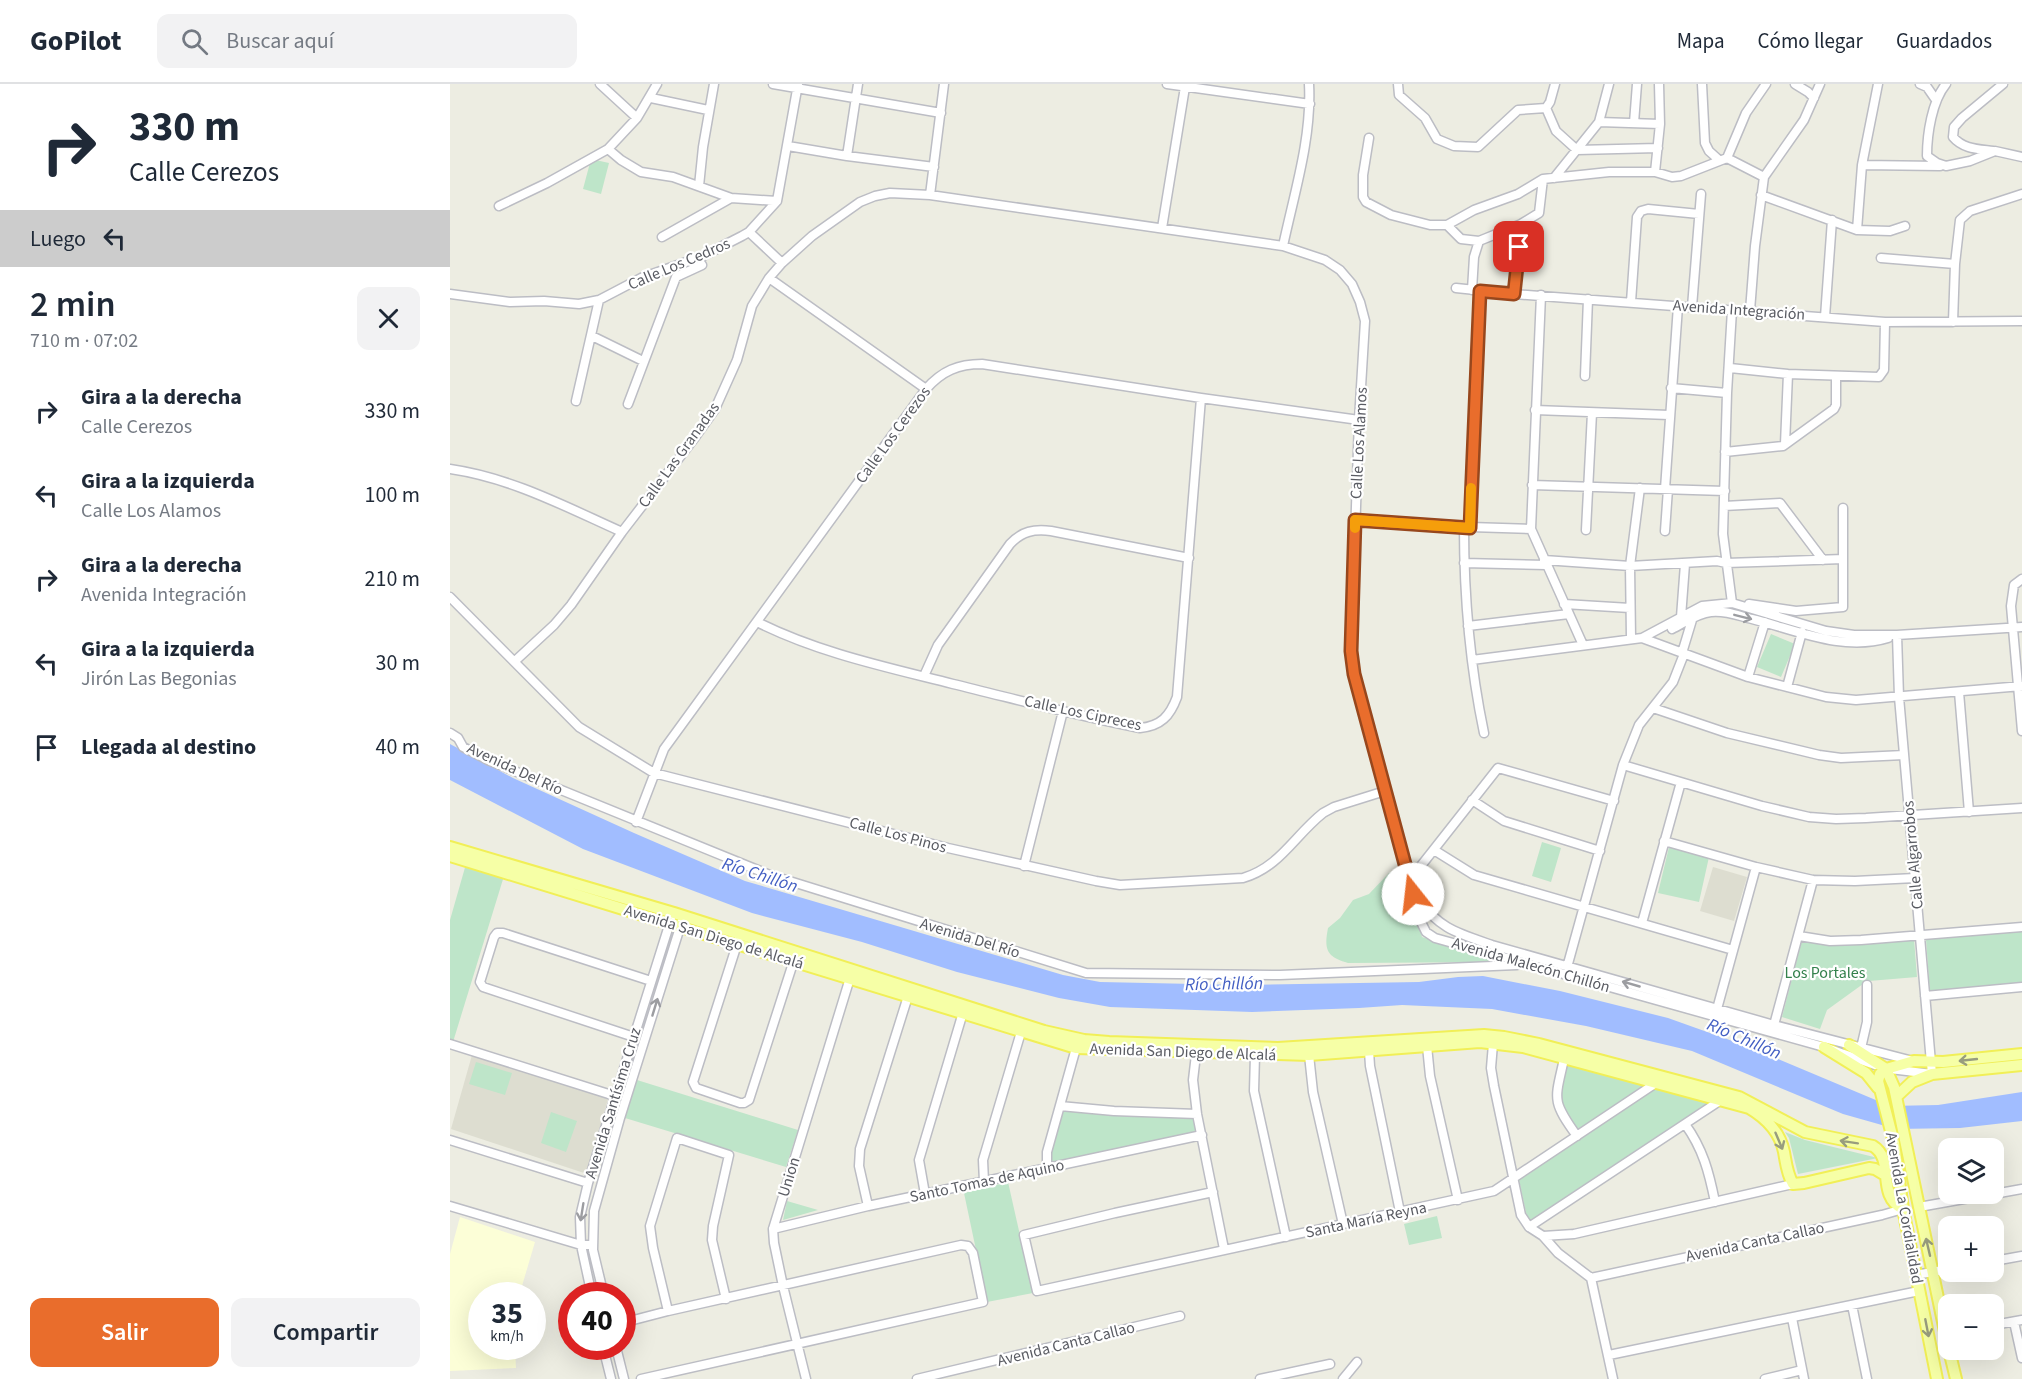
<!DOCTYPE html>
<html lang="es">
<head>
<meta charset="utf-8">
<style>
	:root { --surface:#fff; --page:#f2f2f3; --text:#1f2937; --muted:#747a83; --line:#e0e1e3; --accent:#e96d2c }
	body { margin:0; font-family:"Source Sans 3",sans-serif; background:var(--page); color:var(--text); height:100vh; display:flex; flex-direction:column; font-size:22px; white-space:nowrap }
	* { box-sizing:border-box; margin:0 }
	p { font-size:20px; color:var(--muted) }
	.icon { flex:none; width:33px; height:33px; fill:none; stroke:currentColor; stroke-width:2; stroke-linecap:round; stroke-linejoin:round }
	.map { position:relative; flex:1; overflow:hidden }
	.details { display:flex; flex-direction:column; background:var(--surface); width:450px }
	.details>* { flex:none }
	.top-card { background:#fff; color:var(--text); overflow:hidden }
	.buttons { position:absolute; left:1488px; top:1054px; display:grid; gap:12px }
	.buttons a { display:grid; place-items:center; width:66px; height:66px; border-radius:12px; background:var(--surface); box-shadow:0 6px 24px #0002; font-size:30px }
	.speed { position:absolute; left:18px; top:1198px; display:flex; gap:12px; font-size:30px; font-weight:700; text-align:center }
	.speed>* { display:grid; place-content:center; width:78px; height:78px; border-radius:50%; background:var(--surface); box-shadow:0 6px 24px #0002; line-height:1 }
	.speed small { font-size:15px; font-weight:400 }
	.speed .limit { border:9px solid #d22; background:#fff; color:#111 }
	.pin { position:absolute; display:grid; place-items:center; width:51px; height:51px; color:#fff; margin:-26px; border-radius:12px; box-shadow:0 3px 9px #0006 }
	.me { position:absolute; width:66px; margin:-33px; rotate:344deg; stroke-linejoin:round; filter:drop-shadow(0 0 4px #0008) }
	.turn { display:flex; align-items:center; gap:21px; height:126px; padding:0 30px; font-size:27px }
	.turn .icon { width:78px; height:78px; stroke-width:2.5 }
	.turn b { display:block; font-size:42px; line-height:51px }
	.then { display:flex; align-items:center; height:57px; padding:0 30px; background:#0003; gap:12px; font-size:22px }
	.round { display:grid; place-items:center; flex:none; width:63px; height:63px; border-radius:12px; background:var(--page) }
	.head { display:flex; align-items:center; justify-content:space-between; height:102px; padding:0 30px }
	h1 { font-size:36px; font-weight:600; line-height:45px }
	.button { display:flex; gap:12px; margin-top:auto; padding:12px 30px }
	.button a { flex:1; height:69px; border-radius:12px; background:var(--accent); color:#fff; font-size:24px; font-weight:600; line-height:69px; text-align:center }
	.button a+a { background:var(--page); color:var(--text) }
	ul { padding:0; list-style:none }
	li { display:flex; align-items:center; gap:18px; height:84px; padding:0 30px }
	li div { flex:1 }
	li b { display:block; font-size:22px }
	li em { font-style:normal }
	header { display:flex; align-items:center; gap:36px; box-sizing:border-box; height:84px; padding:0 30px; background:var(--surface); border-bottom:2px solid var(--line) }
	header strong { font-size:28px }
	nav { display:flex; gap:33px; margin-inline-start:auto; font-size:21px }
	.search { width:420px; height:54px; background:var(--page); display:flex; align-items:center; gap:15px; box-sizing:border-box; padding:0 21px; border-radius:12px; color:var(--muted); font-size:22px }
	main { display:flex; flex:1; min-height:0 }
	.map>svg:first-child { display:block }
	.commercial { fill:#fcfed7 }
	.education { fill:#ddddd0 }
	.green { fill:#bee5c9 }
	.water { fill:#a1bdff }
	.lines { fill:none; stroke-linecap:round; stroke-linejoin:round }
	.minor-casing { stroke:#bcbdc4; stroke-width:11 }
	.major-casing { stroke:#f1ef57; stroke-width:14 }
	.minor { stroke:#fff; stroke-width:8 }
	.major { stroke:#f6ffa6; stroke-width:10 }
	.oneway { stroke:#9c9da1 }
	.oneway2 { stroke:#989d7e }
	.route-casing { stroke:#97471d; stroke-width:15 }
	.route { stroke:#e96d2c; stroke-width:10 }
	.slow { stroke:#f59e0b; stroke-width:10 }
	.labels { text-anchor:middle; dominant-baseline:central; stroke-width:4.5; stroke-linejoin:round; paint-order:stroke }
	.street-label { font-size:16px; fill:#5a5c63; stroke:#fff }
	.park-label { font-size:16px; fill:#33814c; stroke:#fff }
	.water-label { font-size:18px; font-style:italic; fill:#435fc3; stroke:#fff }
</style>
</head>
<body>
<header>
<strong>GoPilot</strong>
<div class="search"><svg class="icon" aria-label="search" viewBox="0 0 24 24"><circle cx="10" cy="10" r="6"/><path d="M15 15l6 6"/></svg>Buscar aquí</div>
<nav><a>Mapa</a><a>Cómo llegar</a><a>Guardados</a></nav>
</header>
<main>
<section class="details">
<div class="top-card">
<div class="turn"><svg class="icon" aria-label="right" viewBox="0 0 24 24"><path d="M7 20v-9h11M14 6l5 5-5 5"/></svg><div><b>330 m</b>Calle Cerezos</div></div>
<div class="then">Luego<svg class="icon" aria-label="left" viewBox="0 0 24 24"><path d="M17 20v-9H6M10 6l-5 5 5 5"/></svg></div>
</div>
<div class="head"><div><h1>2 min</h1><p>710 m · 07:02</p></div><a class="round"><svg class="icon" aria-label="close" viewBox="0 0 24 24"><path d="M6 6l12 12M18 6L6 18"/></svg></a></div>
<ul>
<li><svg class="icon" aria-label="right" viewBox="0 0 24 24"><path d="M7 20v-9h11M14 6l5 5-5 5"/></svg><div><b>Gira a la derecha</b><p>Calle Cerezos</p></div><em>330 m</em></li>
<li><svg class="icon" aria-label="left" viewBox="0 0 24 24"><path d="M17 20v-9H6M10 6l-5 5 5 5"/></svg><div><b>Gira a la izquierda</b><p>Calle Los Alamos</p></div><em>100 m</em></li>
<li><svg class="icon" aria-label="right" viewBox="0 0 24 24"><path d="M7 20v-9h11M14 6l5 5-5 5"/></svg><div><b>Gira a la derecha</b><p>Avenida Integración</p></div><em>210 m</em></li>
<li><svg class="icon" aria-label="left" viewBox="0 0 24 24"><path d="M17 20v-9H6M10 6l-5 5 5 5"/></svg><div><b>Gira a la izquierda</b><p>Jirón Las Begonias</p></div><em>30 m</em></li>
<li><svg class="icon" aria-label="arrive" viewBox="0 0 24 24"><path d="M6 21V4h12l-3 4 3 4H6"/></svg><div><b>Llegada al destino</b></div><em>40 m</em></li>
</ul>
<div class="button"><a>Salir</a><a>Compartir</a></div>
</section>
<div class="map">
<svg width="1572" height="1295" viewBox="0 0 1572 1295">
	<rect width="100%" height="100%" fill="#edede2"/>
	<path class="commercial" d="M 10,1133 L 85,1158 L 69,1212 L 32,1212 L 32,1263 L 65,1263 L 66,1284 L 0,1287 L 0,1170 Z"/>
	<path class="education" d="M 1263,783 L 1297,793 L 1284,837 L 1250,827 Z
		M 22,971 L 158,1015 L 137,1090 L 1,1045 Z"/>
	<path class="green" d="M 141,75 L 159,79 L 151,110 L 133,105 Z
		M 1321,550 L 1345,560 L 1331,593 L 1307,583 Z
		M 1092,758 L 1111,764 L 1101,798 L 1082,792 Z
		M 1219,763 L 1259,773 L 1249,818 L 1208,809 Z
		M 16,780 L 54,792 L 3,958 L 0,957 L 0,836 Z
		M 953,785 L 972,853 L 1053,878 L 898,879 C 876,873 874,865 878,844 L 890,834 L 903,816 L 919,810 L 939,789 Z
		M 1572,847 L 1572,902 L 1480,910 L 1476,855 Z
		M 1464,855 L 1467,893 L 1419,897 L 1413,900 L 1377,926 L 1370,945 L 1332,933 L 1352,856 Z
		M 26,978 L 62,989 L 55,1011 L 19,1000 Z
		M 1115,979 L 1199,1000 L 1127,1048 C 1106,1020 1109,1012 1115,979 Z
		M 187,996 L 348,1046 L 336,1083 L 175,1034 Z
		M 1206,1002 L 1262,1017 L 1081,1138 L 1077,1133 L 1069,1096 Z
		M 611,1025 L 745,1032 L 749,1049 L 599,1081 L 600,1068 Z
		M 101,1028 L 127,1037 L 116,1068 L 91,1059 Z
		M 1335,1048 L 1355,1056 L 1428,1074 L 1348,1090 L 1339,1054 Z
		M 558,1098 L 583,1209 L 537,1218 L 514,1109 Z
		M 337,1117 L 368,1126 L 333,1136 Z
		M 987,1132 L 992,1154 L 959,1161 L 954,1140 Z"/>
	<path class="water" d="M 0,660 L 63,694 L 184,749 L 295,797 L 613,891 L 650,898 L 793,901 L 969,898 L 1008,893 L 1033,892 L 1110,907 L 1218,934 L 1302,964 L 1440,1022 L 1488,1021 L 1572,1008 L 1572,1037 L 1510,1044 L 1446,1045 L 1393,1030 L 1242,967 L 1136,942 L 1042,925 L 952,921 L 909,924 L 802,928 L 660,923 L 609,914 L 507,888 L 412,858 L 302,829 L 133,765 L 0,696 Z"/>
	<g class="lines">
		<g class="minor-casing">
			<path id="minor" d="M 150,0 L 187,34
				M 323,0 L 491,29
				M 717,0 L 860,20
				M 948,0 L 949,11 L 975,34 L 987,55 L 1004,62 L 1028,63 L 1068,26 L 1096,24 L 1100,18 L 1105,0
				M 1252,0 L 1255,59 L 1259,67 L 1269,76
				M 1345,0 L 1358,8 L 1364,14
				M 1470,0 L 1477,3 L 1486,16
				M 1496,0 C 1482,17 1477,50 1477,72 L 1487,79 L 1496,82 L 1520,77 L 1545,67 L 1572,73
				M 201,14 L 258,26
				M 1096,24 L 1106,47 L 1127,66 L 1208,64
				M 1149,38 L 1210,40
				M 1184,39 L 1187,0
				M 919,54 L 913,91 L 913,113 L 916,118 L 941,131 L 980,141 L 997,141 L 1024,126 L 1068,110 L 1093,95 L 1159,88 L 1205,88 L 1222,93 L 1231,92 L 1277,74 L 1314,93
				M 338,62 L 397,72 L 484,83
				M 158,65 L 171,76 L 191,88 L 223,93 L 281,114
				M 1543,67 C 1528,65 1513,65 1503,53 L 1504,43 L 1512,34 L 1553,0
				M 397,72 L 408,0
				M 1277,74 L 1296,29 L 1316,0
				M 1412,81 L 1490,82
				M 1205,88 L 1210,40 L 1209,0
				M 1104,94 L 1149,38 L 1159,0
				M 249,102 L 253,63 L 264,0
				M 480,111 L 494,0
				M 1311,111 L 1407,146 L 1440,147 L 1455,142
				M 49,122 L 97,99 L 158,65 L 187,34 L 207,0
				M 997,141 L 1011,155 L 1029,157
				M 712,144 L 735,3
				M 1407,146 L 1412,81 L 1428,0
				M 299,148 L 332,179
				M 212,153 L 281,114 L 327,117
				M 833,162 C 844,110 862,54 859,0
				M 1431,174 L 1505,180
				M 319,194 L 476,305
				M 1006,204 L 1064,210 L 1435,238 L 1572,237
				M 1022,206 L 1024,173 L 1029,157 L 1071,140 L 1089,129 L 1093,95
				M 0,210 L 60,218 L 94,217 L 129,220 L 149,216 L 191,194 L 253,172 L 292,152 L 299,148 L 327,117 L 348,0
				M 1064,210 L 1071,140
				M 1091,211 L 1081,445 L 1133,561
				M 1181,218 L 1187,133 L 1191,127 L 1198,125 L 1249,130
				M 1242,223 L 1251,110
				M 1300,227 L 1305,162 L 1314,93 L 1354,36 L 1370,0
				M 1375,233 L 1382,136
				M 1503,238 L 1505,180 L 1510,136 L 1520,127 L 1572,110
				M 142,252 L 193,277
				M 1280,284 L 1338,290 L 1429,293 L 1434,286 L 1435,238
				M 1135,292 L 1138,215
				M 1221,304 L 1277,309
				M 126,317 L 149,216
				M 178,320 L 226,193 L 252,181
				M 1085,326 L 1219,331
				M 1335,360 L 1338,290
				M 1275,368 L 1333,362 L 1384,325 L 1386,321 L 1386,292
				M 0,385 C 62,394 116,423 172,448
				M 1082,401 L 1275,407
				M 1215,405 L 1228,222
				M 1274,422 L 1330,419 L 1373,476
				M 905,436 L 1020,443 L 1081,445
				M 1014,443 C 1014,512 1020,582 1034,649
				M 1020,443 L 1030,207
				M 1136,446 L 1142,329
				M 1215,447 L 1218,405
				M 1094,476 L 1180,482 L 1267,477 L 1276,479 L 1393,475
				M 1014,479 L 1096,481
				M 1572,495 L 1564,501 L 1561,522 L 1572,647
				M 0,513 L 129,643 L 204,689 L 498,764 L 646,797 L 670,801 L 793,794 C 830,783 844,752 873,729 L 884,723 L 935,707
				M 1282,519 L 1273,450 L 1277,309 L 1282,226
				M 1114,520 L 1180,524
				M 1299,520 L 1346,527 L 1393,523 L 1393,424
				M 1231,533 L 1235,480
				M 307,538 C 369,569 436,583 503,600 C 565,615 627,632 690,644 C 711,642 720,632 727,613 L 751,314
				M 1018,542 L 1119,530
				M 1222,545 C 1234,539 1248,529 1261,528 C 1275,526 1289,532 1302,535 C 1346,546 1393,568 1438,554
				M 1181,554 L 1180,482 L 1190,404
				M 1192,554 L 1298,593 L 1376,613 L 1406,616 L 1572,602
				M 1232,569 L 1242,536
				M 1022,576 L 1192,554 L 1252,522 L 1282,519 L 1376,547 L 1404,551 L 1447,551 L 1572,543
				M 65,577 L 104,541 L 121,521 L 172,448 L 243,356 L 265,325 L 287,276 L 302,222 L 319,194 L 332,179 L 362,152 L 410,118 L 425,112 L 440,109 L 480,111 L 833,162 L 875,176 L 890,186 L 902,200 L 910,218 L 915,237 L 909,336 L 901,567 L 911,621 L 970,836 L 976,848 L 985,854 L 1374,963 L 1425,981
				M 474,592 L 488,561 L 560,460 C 572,447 584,445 601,447 L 739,474
				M 1298,593 L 1315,538
				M 1337,603 L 1352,548
				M 1509,608 L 1519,728
				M 1203,624 L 1277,649 L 1369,671 L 1391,674 L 1454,671
				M 0,649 L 8,654 L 13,663 L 40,677 L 320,791 L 636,889 L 830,891 L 1067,881
				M 1173,681 L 1312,722 L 1359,733 L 1386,735 L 1416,734 L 1572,724
				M 1022,716 L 1054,737 L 1150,767
				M 186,738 L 214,665 L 476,305 C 492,287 508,280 532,280 L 751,314 L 909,336
				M 1214,757 L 1306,783 L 1363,796 L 1405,797 L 1465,794
				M 984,766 L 1024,791 L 1283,866
				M 574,782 L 613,627
				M 959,797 L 1048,684 L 1164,717
				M 965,813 C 991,845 1004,848 1042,861 L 1324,941 L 1463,977
				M 1192,839 L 1231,698
				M 1349,852 L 1380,857 L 1411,856 L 1572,843
				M 289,854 L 243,998 L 246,1004 L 290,1019 L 294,1019 L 299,1016 L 344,876
				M 1116,887 L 1173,681 L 1189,641 L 1223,598 L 1234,570
				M 1475,912 L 1572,903
				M 1267,925 L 1306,783
				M 1324,941 L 1363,796
				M 184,953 L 33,903 L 30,898 L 44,853 L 47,849 L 53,849 L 201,897
				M 0,960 L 165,1012
				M 1043,960 L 1041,984 L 1044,1002 L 1071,1131 L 1079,1143 L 1093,1152 L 1108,1169 L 1141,1194 L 1163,1295
				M 747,962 L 743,996 L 747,1030 L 774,1165
				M 977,962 L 980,992 L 1008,1116
				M 1411,964 L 1417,938 L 1417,901
				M 919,967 L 920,982 L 950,1128
				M 805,971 L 804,1007 L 836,1153
				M 859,971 L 863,1008 L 893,1140
				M 1114,975 C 1105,1016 1101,1016 1127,1052
				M 1440,985 L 1482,990 L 1449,613 L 1447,551
				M 610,1022 L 664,1027 L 747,1030
				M 1235,1040 C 1253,1065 1259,1088 1265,1118
				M 0,1056 L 138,1099
				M 597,1084 L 597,1068 L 626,964
				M 534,1098 L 533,1076 L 571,948
				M 763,1108 L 665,1129 L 574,1151 L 587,1207 L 1044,1107 L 1209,997
				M 475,1110 L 469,1076 L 514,925
				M 1544,1110 L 1572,1105
				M 0,1122 L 131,1161 L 143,1161
				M 418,1122 L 409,1082 L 410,1065 L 459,909
				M 1469,1123 L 1542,1110
				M 1079,1143 L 1271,1016
				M 323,1145 L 418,1122 L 752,1051
				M 1093,1152 L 1124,1150 L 1343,1100
				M 1544,1177 L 1572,1172
				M 1466,1191 L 1498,1185
				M 1141,1194 L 1432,1131 L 1453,1125
				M 142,1212 L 131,1161 L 130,1133 L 138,1099 L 221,835
				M 154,1212 L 143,1166 L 144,1127 L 170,1034 L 232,837
				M 1402,1221 L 1417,1295
				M 218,1227 L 203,1164 L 200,1142 L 227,1054 L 279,1071 L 263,1142 L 262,1156 L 276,1215
				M 1342,1234 L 1354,1295
				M 1564,1238 L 1572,1274
				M 172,1239 L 218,1227 L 511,1161 L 518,1162 L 523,1169 L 533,1218 L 191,1295
				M 1544,1241 L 1572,1236
				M 153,1263 L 161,1295
				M 166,1263 L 174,1295
				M 1159,1271 L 1469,1207
				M 356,1295 L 333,1202 L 324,1159 L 323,1145 L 400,894
				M 467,1295 L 730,1232
				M 810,1295 L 880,1280
				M 893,1295 L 907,1278
				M 1315,1295 L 1352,1286"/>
		</g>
		<g class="major-casing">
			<path id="major" d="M 0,763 L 224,829 L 594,947 L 634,956 L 659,958 L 828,964 L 1034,951 L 1054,953 L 1089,960 L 1289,1013 L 1355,1048 L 1423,1062 C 1446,1076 1425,1111 1453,1125
				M 0,772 L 626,964 L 859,971 L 1030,958 L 1073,963 L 1299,1024 C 1316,1034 1330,1048 1334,1068 C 1336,1079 1337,1090 1343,1100 L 1354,1099 L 1419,1084 L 1425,1085 L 1435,1091
				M 1399,961 L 1436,985 L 1444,1003 L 1498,1262
				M 1374,963 L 1416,989 L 1428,1004
				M 1446,1013 L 1462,998 L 1482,990 L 1572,981
				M 1499,1266 L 1506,1295
				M 1487,1295 L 1453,1125 L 1444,1059 L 1428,997 L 1430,990 L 1436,985 L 1464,977 L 1493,978 L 1572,970"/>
		</g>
		<use href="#minor" class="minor"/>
		<use href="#major" class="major"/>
	</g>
	<defs><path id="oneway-shaft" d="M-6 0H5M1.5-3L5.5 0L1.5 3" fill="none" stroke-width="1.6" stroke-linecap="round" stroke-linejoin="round" transform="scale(1.5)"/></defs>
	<g class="oneway">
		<use href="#oneway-shaft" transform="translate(1293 533) rotate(14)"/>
		<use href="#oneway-shaft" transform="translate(1181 900) rotate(-164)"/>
		<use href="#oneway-shaft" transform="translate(205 923) rotate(-73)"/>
		<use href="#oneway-shaft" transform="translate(132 1128) rotate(99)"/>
	</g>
	<g class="oneway2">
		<use href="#oneway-shaft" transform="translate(1518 976) rotate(174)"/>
		<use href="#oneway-shaft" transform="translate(1329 1057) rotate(67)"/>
		<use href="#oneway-shaft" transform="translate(1399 1058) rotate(-171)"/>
		<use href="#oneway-shaft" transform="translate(1478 1163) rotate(-103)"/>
		<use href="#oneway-shaft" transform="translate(1477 1244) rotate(79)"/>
	</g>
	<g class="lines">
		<g class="route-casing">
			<path id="route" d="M 963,810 L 904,590 L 901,567 L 905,436 L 1020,444 L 1030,207 L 1064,210 L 1069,163"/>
		</g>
		<use href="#route" class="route"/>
		<path class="slow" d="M 905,444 L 905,436 L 1020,444 L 1021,404"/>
	</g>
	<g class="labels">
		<g class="street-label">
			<text transform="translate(229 180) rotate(-23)">Calle Los Cedros</text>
			<text transform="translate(1289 226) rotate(4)">Avenida Integración</text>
			<text transform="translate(443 351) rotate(-54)">Calle Los Cerezos</text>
			<text transform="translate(909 359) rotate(-87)">Calle Los Alamos</text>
			<text transform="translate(229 371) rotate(-54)">Calle Las Granadas</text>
			<text transform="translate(633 629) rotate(12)">Calle Los Cipreces</text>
			<text transform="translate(65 685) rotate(25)">Avenida Del Río</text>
			<text transform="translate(448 751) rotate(15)">Calle Los Pinos</text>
			<text transform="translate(1463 771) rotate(-95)">Calle Algarrobos</text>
			<text transform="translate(264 853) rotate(17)">Avenida San Diego de Alcalá</text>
			<text transform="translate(520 854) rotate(17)">Avenida Del Río</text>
			<text transform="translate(1081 881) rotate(16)">Avenida Malecón Chillón</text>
			<text transform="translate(733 968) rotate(2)">Avenida San Diego de Alcalá</text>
			<text transform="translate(163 1019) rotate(-73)">Avenida Santísima Cruz</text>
			<text transform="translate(339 1093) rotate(-73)">Union</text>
			<text transform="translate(537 1097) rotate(-12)">Santo Tomas de Aquino</text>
			<text transform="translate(1454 1124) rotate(80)">Avenida La Cordialidad</text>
			<text transform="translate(916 1136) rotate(-12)">Santa María Reyna</text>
			<text transform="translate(1305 1158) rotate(-12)">Avenida Canta Callao</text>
			<text transform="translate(616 1260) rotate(-14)">Avenida Canta Callao</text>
		</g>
		<g class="park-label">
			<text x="1375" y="889">Los Portales</text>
		</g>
		<g class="water-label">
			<text transform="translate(310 791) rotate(18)">Río Chillón</text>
			<text transform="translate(774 900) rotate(-1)">Río Chillón</text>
			<text transform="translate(1294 955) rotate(23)">Río Chillón</text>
		</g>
	</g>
</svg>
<div class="buttons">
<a><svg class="icon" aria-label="layers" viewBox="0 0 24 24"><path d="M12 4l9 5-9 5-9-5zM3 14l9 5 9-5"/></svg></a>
<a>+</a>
<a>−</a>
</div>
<div class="speed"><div>35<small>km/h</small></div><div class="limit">40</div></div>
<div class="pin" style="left:1069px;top:163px;background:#d93025"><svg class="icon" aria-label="arrive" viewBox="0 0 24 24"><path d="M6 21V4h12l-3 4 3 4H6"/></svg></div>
<svg class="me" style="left:963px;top:810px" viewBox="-20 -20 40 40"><circle r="19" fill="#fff"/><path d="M0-13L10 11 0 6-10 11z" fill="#e96d2c"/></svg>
</div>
</main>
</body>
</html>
